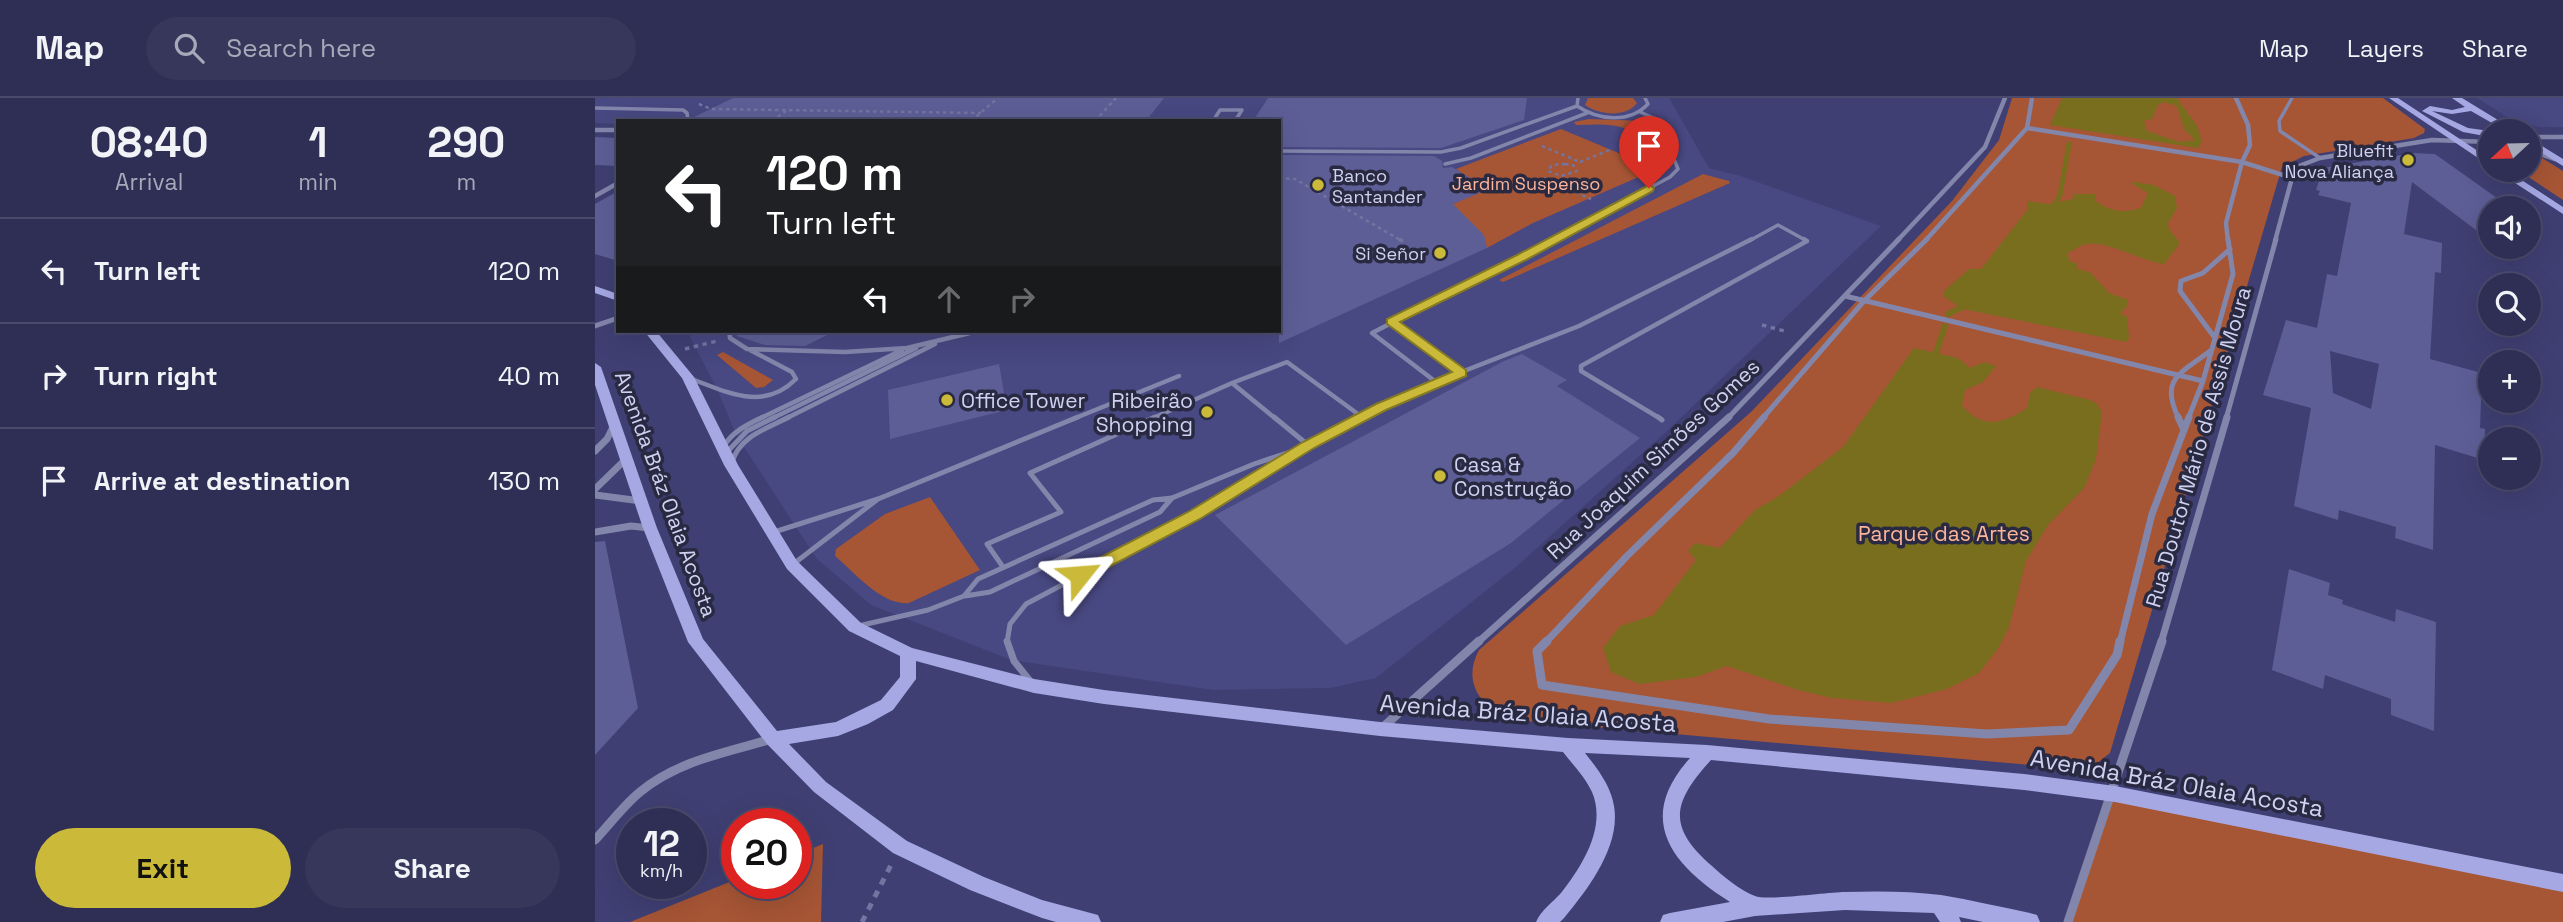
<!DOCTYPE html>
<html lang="en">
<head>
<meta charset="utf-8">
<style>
	:root { --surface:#2f2f56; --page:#37375c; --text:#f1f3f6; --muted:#a7a9b9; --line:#4a4a6c; --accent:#cbba39 }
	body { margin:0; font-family:"Space Grotesk",sans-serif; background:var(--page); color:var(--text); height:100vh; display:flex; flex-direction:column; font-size:26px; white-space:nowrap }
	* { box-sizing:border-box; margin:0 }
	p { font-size:23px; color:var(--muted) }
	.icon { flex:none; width:38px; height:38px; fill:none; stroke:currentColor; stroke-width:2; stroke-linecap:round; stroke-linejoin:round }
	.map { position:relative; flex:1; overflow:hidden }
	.details { display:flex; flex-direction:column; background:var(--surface); width:595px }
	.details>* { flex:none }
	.hud { position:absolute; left:21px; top:21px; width:665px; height:214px; border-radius:0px; box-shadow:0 7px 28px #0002,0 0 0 2px var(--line); background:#202124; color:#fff; overflow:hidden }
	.needle { width:46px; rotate:248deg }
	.buttons { position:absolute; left:1883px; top:21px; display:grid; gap:14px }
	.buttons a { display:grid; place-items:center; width:63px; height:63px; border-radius:50%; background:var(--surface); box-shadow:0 7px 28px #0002,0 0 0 2px var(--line); font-size:35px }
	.speed { position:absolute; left:21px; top:710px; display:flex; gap:14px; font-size:35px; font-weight:700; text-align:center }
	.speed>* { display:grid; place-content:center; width:91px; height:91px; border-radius:50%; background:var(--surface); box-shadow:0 7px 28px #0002,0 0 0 2px var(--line); line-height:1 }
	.speed small { font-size:18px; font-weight:400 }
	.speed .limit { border:10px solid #d22; background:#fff; color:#111 }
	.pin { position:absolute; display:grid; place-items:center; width:60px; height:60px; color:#fff; margin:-72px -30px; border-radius:50% 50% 50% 0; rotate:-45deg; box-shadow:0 0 7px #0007 }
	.pin .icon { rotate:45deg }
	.me { position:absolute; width:77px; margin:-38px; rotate:62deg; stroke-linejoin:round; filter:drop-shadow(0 0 5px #0008) }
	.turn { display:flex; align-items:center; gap:24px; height:147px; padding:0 35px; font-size:32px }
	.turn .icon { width:91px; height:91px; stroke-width:2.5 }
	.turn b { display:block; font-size:49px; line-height:60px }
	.lanes { display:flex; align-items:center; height:66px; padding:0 35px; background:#0003; justify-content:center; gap:35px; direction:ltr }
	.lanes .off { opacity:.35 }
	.eta { display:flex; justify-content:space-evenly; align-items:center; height:119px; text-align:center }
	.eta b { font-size:42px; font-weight:800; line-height:49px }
	.primary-button { display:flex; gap:14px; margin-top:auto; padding:14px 35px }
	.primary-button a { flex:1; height:80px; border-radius:42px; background:var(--accent); color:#111; font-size:28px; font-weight:800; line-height:80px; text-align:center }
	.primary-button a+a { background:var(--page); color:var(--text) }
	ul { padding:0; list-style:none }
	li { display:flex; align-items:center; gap:21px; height:105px; padding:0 35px; border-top:2px solid var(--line) }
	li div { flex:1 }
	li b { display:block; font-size:26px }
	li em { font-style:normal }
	header { display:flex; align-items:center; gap:42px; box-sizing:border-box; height:98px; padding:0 35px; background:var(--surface); border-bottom:2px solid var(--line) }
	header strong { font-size:33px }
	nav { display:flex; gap:38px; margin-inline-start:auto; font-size:24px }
	.search { width:490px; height:63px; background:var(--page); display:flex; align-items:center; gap:18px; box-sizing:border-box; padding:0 24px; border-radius:38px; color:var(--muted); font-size:26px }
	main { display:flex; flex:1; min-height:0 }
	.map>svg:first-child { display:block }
	.built { fill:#484882 }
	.green { fill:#a65535 }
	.water { fill:#796e1d; fill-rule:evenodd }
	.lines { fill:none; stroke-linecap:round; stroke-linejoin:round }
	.stream-far1 { stroke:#796e1d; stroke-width:5 }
	.stream { stroke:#796e1d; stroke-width:6 }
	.building { fill:#5d5e96; fill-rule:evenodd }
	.path-far2 { stroke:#7374a0; stroke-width:2.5; stroke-dasharray:3.5 3.5; stroke-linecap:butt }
	.path-far1 { stroke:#7374a0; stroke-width:3.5; stroke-dasharray:4.5 4.5; stroke-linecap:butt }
	.path { stroke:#7374a0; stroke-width:5; stroke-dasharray:7 7; stroke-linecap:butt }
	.lane-far3 { stroke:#8386ab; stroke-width:3.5 }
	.lane-far2 { stroke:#8386ab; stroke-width:4.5 }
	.lane-far1 { stroke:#8386ab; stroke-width:5 }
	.lane { stroke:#8386ab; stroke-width:7 }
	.street-far3 { stroke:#8386ab; stroke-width:4.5 }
	.street-far2 { stroke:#8386ab; stroke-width:5 }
	.street-far1 { stroke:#8386ab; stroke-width:7 }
	.street { stroke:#8386ab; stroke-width:9 }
	.secondary { fill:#a5a8e3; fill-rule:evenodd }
	.route { fill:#cbba39; stroke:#847925; stroke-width:2 }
	.poi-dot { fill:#cbba39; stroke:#292a42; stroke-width:2.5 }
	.labels { text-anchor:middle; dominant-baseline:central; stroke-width:7; stroke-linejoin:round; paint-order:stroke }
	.far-poi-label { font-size:18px; fill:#ced1f0; stroke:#292a42; text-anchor:end }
	.far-park-label { font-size:18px; fill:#fdb59a; stroke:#292a42 }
	.poi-label { font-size:21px; fill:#ced1f0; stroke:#292a42; text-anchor:start }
	.street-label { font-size:21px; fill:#ced1f0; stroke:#292a42 }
	.park-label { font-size:21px; fill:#fdb59a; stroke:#292a42 }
	.near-street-label { font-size:24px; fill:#ced1f0; stroke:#292a42 }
</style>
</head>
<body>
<header>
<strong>Map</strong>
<div class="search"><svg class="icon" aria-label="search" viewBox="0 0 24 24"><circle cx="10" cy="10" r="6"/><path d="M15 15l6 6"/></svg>Search here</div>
<nav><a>Map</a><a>Layers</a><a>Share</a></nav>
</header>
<main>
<section class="details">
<div class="eta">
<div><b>08:40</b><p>Arrival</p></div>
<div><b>1</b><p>min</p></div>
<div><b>290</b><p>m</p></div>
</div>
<ul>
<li><svg class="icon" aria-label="left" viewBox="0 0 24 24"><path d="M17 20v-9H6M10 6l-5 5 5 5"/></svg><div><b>Turn left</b></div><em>120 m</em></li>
<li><svg class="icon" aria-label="right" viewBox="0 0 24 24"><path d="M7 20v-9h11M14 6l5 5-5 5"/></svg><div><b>Turn right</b></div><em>40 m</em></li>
<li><svg class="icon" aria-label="arrive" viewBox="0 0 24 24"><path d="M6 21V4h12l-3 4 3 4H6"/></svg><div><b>Arrive at destination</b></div><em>130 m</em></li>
</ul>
<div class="primary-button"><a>Exit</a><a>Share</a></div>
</section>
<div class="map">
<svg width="1968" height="824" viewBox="0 0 1968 824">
	<rect width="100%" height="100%" fill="#3f3f73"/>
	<path class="built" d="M 0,0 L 1074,0 L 1114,70 L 1146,78 L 1286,128 L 1070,335 L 921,469 L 781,580 L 735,590 L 618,592 L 416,562 L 276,507 L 222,461 L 141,337 L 123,293 L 92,233 L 684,233 L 684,23 L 23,23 L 23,26 L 0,25 Z
		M 1882,0 L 1968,0 L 1968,29 L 1945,29 L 1920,24 Z"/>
	<path class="green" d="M 993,0 L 1038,0 L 1042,5 C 1031,20 1004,17 990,7 Z
		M 1417,0 L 1788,0 L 1830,31 L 1829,35 L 1819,40 L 1709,58 L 1687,69 L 1515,655 L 1501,666 L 1482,671 L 919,622 C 887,611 866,585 884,552 L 1156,314 L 1357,103 L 1404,42 Z
		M 994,21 L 1050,23 L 1064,56 L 1059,55 C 1039,24 1015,26 981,27 L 979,24 Z
		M 966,31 L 1062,71 L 938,125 L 892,150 L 851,109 L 890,92 L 861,71 Z
		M 1934,52 L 1968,73 L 1968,102 L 1923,72 L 1934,72 Z
		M 1108,76 L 1134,83 L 1135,85 L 908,184 L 904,182 Z
		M 128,254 L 178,282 L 169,289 L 161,290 L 122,257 Z
		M 335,399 L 385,472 L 314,505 C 287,508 259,474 240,458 L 241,451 L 290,416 Z
		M 1520,696 L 1968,788 L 1968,824 L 1473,824 Z
		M 228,746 L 226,824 L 35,824 L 142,781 L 142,786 L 201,786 L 201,757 Z"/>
	<path class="water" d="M 1467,0 L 1582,0 L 1602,28 L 1607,44 L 1603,50 L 1455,27 ZM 1569,4 L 1582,8 L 1589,31 L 1600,42 L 1584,44 L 1550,32 L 1551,27 L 1548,23 L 1557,21 L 1563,7 Z
		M 1539,84 L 1559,87 L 1580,98 L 1582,110 L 1573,125 L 1574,131 L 1585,145 L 1569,166 C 1546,163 1515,143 1492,146 C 1484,147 1479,153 1472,155 L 1475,163 L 1483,166 L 1481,170 L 1496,175 L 1514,195 L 1533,202 L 1531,210 L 1525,215 L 1532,219 L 1534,240 L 1531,244 L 1368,211 L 1348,198 L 1348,194 L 1374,171 L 1386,171 L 1433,111 L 1432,103 L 1454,106 L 1478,101 L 1478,96 L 1500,96 L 1501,103 C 1516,114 1528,115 1546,110 L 1553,95 L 1536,85 Z
		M 1319,250 L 1363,260 L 1375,270 L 1389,264 L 1401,268 L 1388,284 L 1370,292 L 1367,308 C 1388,331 1408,326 1432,310 L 1435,295 L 1442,289 L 1495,302 L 1501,305 L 1507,314 L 1501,361 L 1489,390 L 1453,427 L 1431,463 L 1414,529 L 1404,549 L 1384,575 L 1352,591 L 1296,605 L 1237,600 L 1203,592 L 1132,568 L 1101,579 L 1044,586 L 1016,574 L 1008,550 L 1025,528 L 1059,517 L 1101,462 L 1093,453 L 1100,445 L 1125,450 L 1160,412 L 1184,398 L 1248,349 Z"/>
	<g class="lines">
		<path class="stream-far1" d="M 1456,113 L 1465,97 L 1474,46"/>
		<path class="stream" d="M 1353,216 L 1376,205
			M 1338,264 L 1350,228"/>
	</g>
	<path class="building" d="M 138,0 L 569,0 L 551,23 L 97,23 L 97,20 Z
		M 673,0 L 932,0 L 929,22 L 846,50 L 684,49 L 684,23 L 658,23 Z
		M 0,39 L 23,40 L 23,68 L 0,67 Z
		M 1819,55 L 1840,56 L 1916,110 L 1895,110 L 1895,138 L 1889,138 L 1817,84 L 1809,136 L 1847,145 L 1846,175 L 1840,174 L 1835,261 L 1887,275 L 1885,330 L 1890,331 L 1889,362 L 1840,347 L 1838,452 L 1800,440 L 1801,429 L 1744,412 L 1743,422 L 1699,408 L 1716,310 L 1668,297 L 1691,222 L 1722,230 L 1732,176 L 1742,178 L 1756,105 L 1723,97 L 1725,93 L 1721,92 L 1728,70 ZM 1735,253 L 1784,266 L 1776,311 L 1738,295 Z
		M 684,57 L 839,58 L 847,63 L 848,70 L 857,69 L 894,91 L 858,106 L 889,137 L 892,150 L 684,245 Z
		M 23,93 L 23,163 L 0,156 L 0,106 Z
		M 143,233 L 240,233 L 210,248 L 170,247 L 142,238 Z
		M 927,256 L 972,282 L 962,288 L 1045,340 L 916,445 L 751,547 L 620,417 L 909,263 Z
		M 404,266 L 412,312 L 295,341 L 293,292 Z
		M 10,443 L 43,610 L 0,657 L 0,444 Z
		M 1694,471 L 1735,485 L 1733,497 L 1748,502 L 1747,506 L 1800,524 L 1801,511 L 1841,524 L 1839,633 L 1796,617 L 1796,601 L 1730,577 L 1728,591 L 1677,572 Z"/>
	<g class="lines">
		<path class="path-far2" d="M 104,6 L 116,11 L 386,15
			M 177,23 L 191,13
			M 376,23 L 403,0
			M 500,23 L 521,0
			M 947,48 L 985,64
			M 985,64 L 1017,51
			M 970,66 L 978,67 L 982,73 L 966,78 L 953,73 L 957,67 Z
			M 684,80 L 700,81 L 807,143
			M 949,80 L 996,101
			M 912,95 L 951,80"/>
		<path class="path-far1" d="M 804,141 L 809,144
			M 1167,227 L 1193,234
			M 90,251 L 122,243"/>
		<path class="path" d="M 267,824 L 297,765"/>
		<path class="lane-far3" d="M 983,0 L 982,8 C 1003,22 1034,26 1053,6 L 1050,0
			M 1697,0 L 1684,23 L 1685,33 L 1725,60
			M 0,10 L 88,12 L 92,15 L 93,23
			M 618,23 L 625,12 L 647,12 L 640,23
			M 684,53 L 846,54 L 866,50 L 982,8
			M 850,66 L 876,60 L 992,15
			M 956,143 L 1075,79 L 1083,71 L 1063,22 L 1045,14
			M 1154,143 L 1183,127 L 1212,143"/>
		<path class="lane-far2" d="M 796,224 L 867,275
			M 134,233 L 135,240 L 152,251 L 250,254 L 312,250 L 383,233
			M 94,280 C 132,294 168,314 201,281 L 197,274 L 155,252
			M 841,284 L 777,235 L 959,141
			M 637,285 L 692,264 L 767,319
			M 164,321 L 307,252
			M 176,321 L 321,250
			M 190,321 L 340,246
			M 478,321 L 584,278
			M 556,321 L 637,285 L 681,321
			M 763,321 L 841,284 L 984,228 L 1157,141
			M 1066,321 L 986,273 L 986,268 L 1212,143 L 1209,141"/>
		<path class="lane-far1" d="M 679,319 L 713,347
			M 1063,319 L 1067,322
			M 129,348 C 137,334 153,326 168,319
			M 132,354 L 152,333 L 180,319
			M 137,364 C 145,338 171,331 194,319
			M 283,401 L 483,319
			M 179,434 L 283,401 L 197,467
			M 408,469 L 392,446 L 466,414 L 435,375 L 560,319
			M 370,498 L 395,494 L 565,414 L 577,400
			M 263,528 L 333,512 L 369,498 L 383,481 L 558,402 L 577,400 L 659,366 L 704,351
			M 412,545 L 415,526 L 431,506 L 599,417 L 713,347 L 766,319"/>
		<path class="lane" d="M 412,543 L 419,563 L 435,583"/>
		<path class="street-far3" d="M 1432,30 L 1647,64 L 1697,80
			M 0,32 L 23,32
			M 1934,39 L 1968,39
			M 1934,52 L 1960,61
			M 0,98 L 23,85
			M 1302,143 L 1390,49 L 1410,0
			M 1330,143 L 1432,30 L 1437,0
			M 1633,143 L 1631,125 L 1647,64 L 1655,47 L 1653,27 L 1641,0
			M 1680,143 L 1697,80 L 1704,68 L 1725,60 L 1837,42 L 1895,44"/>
		<path class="street-far2" d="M 1250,198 L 1608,283
			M 0,228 L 23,220
			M 1620,240 L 1585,193 L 1586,183 L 1608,175 L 1635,151
			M 1132,321 L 1304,141
			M 1167,321 L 1269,203 L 1332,141
			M 1584,321 C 1564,281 1585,276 1615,253
			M 1593,321 L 1608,283 L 1638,176 L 1633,141
			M 1631,321 L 1681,141"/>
		<path class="street-far1" d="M 1583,319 L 1589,332
			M 0,353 L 12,341 L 19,327
			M 0,391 L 31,361
			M 0,397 L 46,403
			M 0,434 L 36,428 L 55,430
			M 882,545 L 1134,319
			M 950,545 L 1032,458 L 1138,355 L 1169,319
			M 1525,545 L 1557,416 L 1594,319
			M 1566,545 L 1632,319"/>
		<path class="street" d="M 952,543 L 942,553 L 947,587 L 1174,621 L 1392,636 L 1474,632 L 1522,557 L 1525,543
			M 787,630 L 884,543
			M 0,742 C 15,726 28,708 45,694 C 82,663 132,654 177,641
			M 1473,824 L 1567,543"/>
		<path class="secondary" d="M 1794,0 L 1803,0 L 1895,61 L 1895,68 Z
			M 1857,0 L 1867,0 L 1921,33 L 1911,33 L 1876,13 L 1857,16 L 1837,13 L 1873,30 L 1895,33 L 1895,39 L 1868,34 L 1827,13 L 1835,8 L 1857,12 L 1870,9 Z
			M 1934,40 L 1968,61 L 1968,68 L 1934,47 Z
			M 1900,72 L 1911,72 L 1968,109 L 1968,116 Z
			M 0,188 L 23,196 L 23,203 L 0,195 Z
			M 49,233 L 61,233 L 99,279 L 143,367 L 202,463 L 266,525 L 317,550 L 439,581 L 509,592 L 785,624 L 973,640 L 1112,647 L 1429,676 L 1520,688 L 1968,776 L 1968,794 L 1520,704 L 1429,692 L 1116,662 C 1078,704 1071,728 1117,768 C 1129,779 1146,793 1160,798 C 1172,803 1233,794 1250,794 C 1281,793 1316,793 1346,797 C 1376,802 1406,809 1435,815 L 1442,817 L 1445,824 L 1388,824 L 1364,819 L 1366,824 L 1345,824 L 1339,815 L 1250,812 L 1160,818 L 1128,824 L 1065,824 L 1068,817 L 1075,815 L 1135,804 C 1076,767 1040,721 1095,660 L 990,655 C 1002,670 1016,688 1019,708 C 1026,748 993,791 969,820 L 965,824 L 941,824 C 946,812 958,804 966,795 C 987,768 1012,729 997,694 C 990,679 978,667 968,654 L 785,638 L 509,606 L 439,595 L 321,563 L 321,581 L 298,612 L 273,626 L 243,638 L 194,646 L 231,684 L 312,743 L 389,779 L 447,802 L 503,817 L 506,824 L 461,824 L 447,820 L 375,792 L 298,755 L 219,694 L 172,646 L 93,544 L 48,430 L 0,287 L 0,265 L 6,269 L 62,430 L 108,541 L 182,633 L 241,624 L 286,602 L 305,579 L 305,558 L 254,533 L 192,471 L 129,367 L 87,280 Z"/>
	</g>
	<path class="route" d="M 1054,87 L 1059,90 L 1058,93 L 931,162 L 805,224 L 871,272 L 871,278 L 791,312 L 719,350 L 605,421 L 491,481 L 479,481 L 476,477 L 479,473 L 593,414 L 708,344 L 781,306 L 857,274 L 792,226 L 792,221 L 922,157 Z"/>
	<g class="poi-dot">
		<circle cx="1813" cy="62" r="7"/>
		<circle cx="723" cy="87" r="7"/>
		<circle cx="845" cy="155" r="7"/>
		<circle cx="352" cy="302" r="7"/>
		<circle cx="612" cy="314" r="7"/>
		<circle cx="845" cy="378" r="7"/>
	</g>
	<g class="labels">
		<g class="far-poi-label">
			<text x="1799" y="52">Bluefit<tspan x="1799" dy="21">Nova Aliança</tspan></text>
			<text x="737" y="77" text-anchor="start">Banco<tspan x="737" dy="21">Santander</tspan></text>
			<text x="831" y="155">Si Señor</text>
		</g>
		<g class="far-park-label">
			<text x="931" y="85">Jardim Suspenso</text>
		</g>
		<g class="poi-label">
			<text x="366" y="302">Office Tower</text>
			<text x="598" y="302" text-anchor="end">Ribeirão<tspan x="598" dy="24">Shopping</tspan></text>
			<text x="859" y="366">Casa &amp;<tspan x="859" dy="24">Construção</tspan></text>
		</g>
		<g class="street-label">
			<text transform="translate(1603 349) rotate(-74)">Rua Doutor Mário de Assis Moura</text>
			<text transform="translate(1058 361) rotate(-43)">Rua Joaquim Simões Gomes</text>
			<text transform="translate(71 396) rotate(70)">Avenida Bráz Olaia Acosta</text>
		</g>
		<g class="park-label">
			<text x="1349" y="435">Parque das Artes</text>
		</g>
		<g class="near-street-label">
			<text transform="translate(933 615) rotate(4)">Avenida Bráz Olaia Acosta</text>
			<text transform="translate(1582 685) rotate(10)">Avenida Bráz Olaia Acosta</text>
		</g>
	</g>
</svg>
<div class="buttons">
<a><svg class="needle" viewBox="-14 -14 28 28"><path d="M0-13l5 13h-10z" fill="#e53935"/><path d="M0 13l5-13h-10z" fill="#a7a9b9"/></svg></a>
<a><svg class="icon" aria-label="sound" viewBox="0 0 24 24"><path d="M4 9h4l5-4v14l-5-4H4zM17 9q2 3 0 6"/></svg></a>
<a><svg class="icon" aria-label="search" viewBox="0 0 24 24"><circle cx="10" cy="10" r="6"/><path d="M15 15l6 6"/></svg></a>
<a>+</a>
<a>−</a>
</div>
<div class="speed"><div>12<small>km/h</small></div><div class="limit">20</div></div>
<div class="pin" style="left:1054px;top:90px;background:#d93025"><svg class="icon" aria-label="arrive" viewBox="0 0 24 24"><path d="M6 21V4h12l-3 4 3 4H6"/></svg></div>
<svg class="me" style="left:485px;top:477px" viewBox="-20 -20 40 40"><path d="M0-17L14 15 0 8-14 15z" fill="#cbba39" stroke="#fff" stroke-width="4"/></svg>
<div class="hud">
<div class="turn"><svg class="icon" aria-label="left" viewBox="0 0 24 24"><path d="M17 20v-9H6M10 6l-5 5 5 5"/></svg><div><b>120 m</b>Turn left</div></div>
<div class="lanes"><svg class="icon" aria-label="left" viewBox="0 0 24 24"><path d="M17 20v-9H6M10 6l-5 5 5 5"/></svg><svg class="icon off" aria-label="ahead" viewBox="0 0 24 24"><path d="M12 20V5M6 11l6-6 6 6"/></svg><svg class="icon off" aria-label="right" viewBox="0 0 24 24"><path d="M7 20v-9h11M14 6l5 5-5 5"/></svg></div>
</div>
</div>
</main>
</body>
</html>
